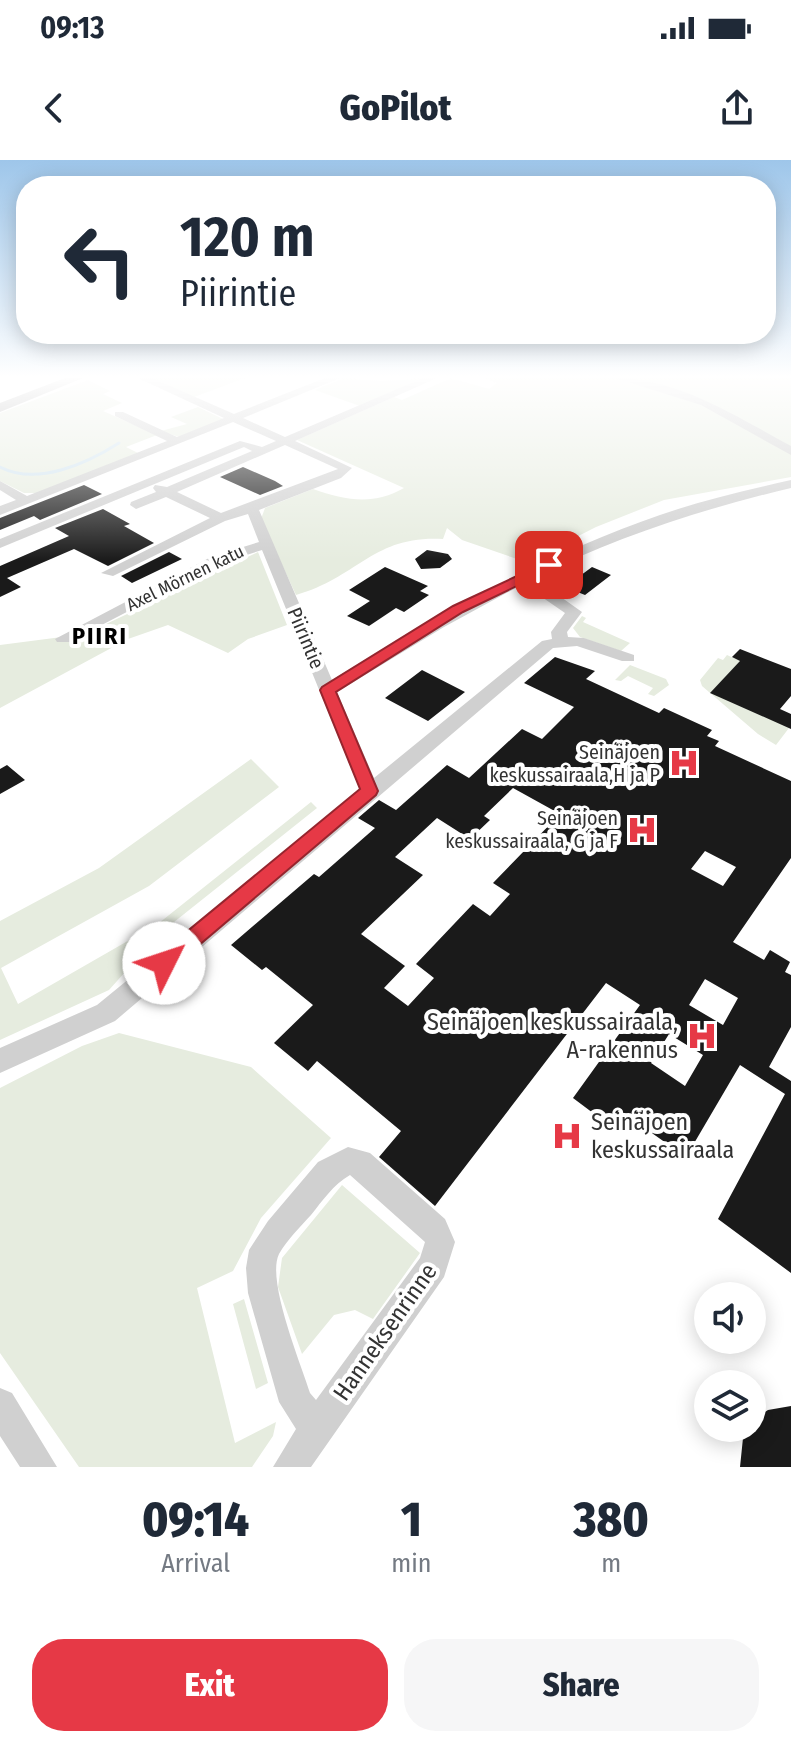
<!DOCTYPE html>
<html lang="en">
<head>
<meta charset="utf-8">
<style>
	:root { --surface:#fff; --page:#f6f6f7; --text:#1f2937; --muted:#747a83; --accent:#e63946 }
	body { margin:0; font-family:"Fira Sans Condensed",sans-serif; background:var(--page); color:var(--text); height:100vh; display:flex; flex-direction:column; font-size:30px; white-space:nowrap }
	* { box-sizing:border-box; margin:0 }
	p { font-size:26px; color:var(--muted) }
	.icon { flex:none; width:44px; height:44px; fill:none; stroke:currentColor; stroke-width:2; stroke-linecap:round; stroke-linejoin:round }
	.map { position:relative; height:1307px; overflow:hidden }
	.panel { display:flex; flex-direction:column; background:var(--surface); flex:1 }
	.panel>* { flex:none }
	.top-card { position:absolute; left:16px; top:16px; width:760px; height:168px; border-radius:32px; box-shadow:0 4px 20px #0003; background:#fff; color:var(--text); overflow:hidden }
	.tools { position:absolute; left:694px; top:1122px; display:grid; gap:16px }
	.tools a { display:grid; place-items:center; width:72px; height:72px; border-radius:50%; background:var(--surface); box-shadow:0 4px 20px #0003; font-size:40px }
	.pin { position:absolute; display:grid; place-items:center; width:68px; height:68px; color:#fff; margin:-34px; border-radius:16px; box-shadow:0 4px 12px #0006 }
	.me { position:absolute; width:88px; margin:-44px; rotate:49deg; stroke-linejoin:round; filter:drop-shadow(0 0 6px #0008) }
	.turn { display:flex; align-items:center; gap:28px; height:168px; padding:0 32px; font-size:36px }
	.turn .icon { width:104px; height:104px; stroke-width:2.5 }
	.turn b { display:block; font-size:56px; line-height:68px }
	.eta { display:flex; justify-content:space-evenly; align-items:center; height:136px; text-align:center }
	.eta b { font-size:48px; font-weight:800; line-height:56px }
	.action { display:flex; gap:16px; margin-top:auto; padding:16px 32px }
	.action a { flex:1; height:92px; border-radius:32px; background:var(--accent); color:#fff; font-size:32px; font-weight:800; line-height:92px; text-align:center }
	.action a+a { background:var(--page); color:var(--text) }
	.status { display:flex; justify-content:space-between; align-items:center; height:56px; padding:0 40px; background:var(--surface); direction:ltr }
	.status svg { height:22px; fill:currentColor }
	header { display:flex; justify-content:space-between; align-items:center; height:104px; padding:0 32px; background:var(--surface); font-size:36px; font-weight:800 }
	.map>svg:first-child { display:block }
	.green { fill:#e6ecdf }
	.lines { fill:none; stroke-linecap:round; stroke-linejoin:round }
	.stream { stroke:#cfe2ee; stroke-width:3 }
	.building { fill:#1a1a1a; fill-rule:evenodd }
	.minor { fill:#d0d0d0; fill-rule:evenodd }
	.major { fill:#ababab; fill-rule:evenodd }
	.route { fill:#e63946; stroke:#96252e; stroke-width:2 }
	.labels { text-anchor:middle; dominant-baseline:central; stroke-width:8; stroke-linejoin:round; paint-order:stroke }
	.far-street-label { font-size:18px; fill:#333; stroke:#fff }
	.street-label { font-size:20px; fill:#333; stroke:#fff }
	.poi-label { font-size:20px; fill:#333; stroke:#fff; text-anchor:end }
	.far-district-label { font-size:24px; font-weight:bold; letter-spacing:2px; fill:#000; stroke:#fff }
	.near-poi-label { font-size:24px; fill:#333; stroke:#fff; text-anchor:end }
	.near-street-label { font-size:24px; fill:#333; stroke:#fff }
</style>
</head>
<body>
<div class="status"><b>09:13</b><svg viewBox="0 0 49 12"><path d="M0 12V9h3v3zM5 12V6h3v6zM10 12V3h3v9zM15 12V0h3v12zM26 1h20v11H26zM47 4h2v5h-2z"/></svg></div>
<header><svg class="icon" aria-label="back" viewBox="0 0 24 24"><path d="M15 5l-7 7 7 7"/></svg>GoPilot<svg class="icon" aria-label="share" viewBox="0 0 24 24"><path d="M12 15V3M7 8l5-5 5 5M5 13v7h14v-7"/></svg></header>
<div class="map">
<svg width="791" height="1307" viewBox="0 0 791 1307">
	<rect width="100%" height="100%" fill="#fff"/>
	<path class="green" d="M 151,218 L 245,218 L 194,237 Z
		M 344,218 L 382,221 L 426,218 L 360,246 L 315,230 Z
		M 451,218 L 489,229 L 497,223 L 483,218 L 791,218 L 791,317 L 664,340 L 596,367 L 541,395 L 517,399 L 462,380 L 447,368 L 443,379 C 373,375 359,417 296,435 L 261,359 L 265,348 L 313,329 C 345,340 373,346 404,328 L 297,280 L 394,237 L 402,240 Z
		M 88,220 L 110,231 L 103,234 L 122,243 L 103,251 L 157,275 L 126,287 L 140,294 L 37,333 L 24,333 L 0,321 L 0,253 Z
		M 198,247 L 223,259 L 179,277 L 161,271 L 187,264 L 171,257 Z
		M 258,392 L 287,465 L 248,479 L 228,493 L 168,465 L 128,479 L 0,548 L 0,485 L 85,474 Z
		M 582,456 L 586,458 L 583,462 L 630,483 L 621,491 L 580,477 L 573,468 Z
		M 727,495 L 740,501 L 789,568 L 776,585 L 758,574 L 702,526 L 700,520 L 718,498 L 723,500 Z
		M 630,505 L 666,519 L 669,525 L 654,536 L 648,534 L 653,528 L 628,516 L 621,521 L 615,520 Z
		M 251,599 L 279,627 L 149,726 L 1,808 L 18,844 L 159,763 L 311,642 L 317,648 L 159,774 L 109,830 L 0,880 L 0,761 L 99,708 Z
		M 119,873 L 251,907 L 331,978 L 261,1058 L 233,1111 L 197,1128 L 235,1283 L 276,1262 L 273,1276 L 252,1307 L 79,1307 L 0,1193 L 0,928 L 82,886 Z
		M 342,1025 L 420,1093 L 373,1159 L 355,1150 L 334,1155 L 302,1194 L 278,1127 L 282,1098 Z
		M 244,1139 L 268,1223 L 256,1229 L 233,1144 Z"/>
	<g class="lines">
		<path class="stream" d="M 0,307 C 37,326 86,304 119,283"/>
	</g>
	<path class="building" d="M 243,307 L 275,321 L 283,326 L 260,335 L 220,317 Z
		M 84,325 L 102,334 L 40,360 L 34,356 L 0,370 L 0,358 Z
		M 103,349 L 130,364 L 124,366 L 154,383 L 108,406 L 74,389 L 7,418 L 21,427 L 0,437 L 0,406 L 69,376 L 55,368 Z
		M 427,390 L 448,394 L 452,399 L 440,408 L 421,409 L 415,399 Z
		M 169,392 L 182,399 L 132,423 L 121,416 Z
		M 385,407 L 428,426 L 420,431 L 429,435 L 404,452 L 396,448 L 369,466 L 347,456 L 370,441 L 349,430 Z
		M 592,407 L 611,415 L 585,435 L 565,427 Z
		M 740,489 L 791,509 L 791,536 L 780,549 L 791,554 L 791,569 L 710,533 L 740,501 L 732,497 Z
		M 555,497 L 595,511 L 586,519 L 659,553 L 664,548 L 712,570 L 707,576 L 719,581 L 715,586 L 791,621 L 791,698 L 733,782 L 764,800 L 770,790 L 790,802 L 785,812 L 791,815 L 791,867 L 769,907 L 791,921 L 791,1113 L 718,1059 L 785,934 L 740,905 L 686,997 L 619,950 L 609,965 L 573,938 L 640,845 L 606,823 L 435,1046 L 379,997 L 401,971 L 317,901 L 308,911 L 274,883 L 313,845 L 266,807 L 262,810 L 231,785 L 314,714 L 319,717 L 375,668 L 358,658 L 379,640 L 396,650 L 447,605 L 469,618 L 522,569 L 542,579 L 574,547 L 524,523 ZM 513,628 L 560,654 L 493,723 L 510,734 L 490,756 L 473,744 L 416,804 L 434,818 L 408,846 L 384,828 L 405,806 L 361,774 L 423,715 L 395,697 L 437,658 L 470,679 L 490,660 L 484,656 ZM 705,691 L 736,707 L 723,726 L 691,709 ZM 705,819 L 738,838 L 723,865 L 689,845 ZM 669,874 L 703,895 L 685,926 L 651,903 Z
		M 422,510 L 465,532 L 428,561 L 385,538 Z
		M 7,605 L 25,620 L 0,634 L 0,609 Z
		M 791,1246 L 791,1307 L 740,1307 L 743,1278 L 752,1268 L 753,1260 L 768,1250 Z"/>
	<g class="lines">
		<path class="minor" d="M 138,218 L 152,218 L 234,254 L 325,218 L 340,218 L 243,258 L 285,277 L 423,218 L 437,218 L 295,281 L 352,308 L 341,318 L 259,350 L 332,520 C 437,456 544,395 660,355 C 703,340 747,330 791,320 L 791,328 C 702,349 616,377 534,418 L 582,452 L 567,472 L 568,477 L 584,478 L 634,495 L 634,501 L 622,501 L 577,486 L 553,488 L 115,861 L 0,913 L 0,888 L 97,845 L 360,630 L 262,390 L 221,403 L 69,482 L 57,482 L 55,479 L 211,397 L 259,382 L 248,354 L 225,361 L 113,416 L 101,413 L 210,358 L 166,337 L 136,349 L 130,345 L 131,342 L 156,332 L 153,328 L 155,325 L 167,327 L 252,291 L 244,287 L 0,388 L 0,379 L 240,281 L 262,287 L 276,281 L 233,262 L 0,355 L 0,346 L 16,340 L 0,330 L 0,321 L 27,336 L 167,281 L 115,256 L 115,252 L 123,252 L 177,277 L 224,258 ZM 285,285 L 338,309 L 221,353 L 177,332 ZM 523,424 L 565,453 L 551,472 L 552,479 L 542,481 L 374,618 L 337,532 L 444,467 Z
			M 615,218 C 678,218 737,257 791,286 L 791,295 L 701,245 Z
			M 348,987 L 370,993 L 445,1059 L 455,1082 L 444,1117 L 311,1307 L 273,1307 L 296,1269 L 279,1242 L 248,1133 L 246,1108 L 249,1090 L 268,1061 L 318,1002 ZM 350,1015 L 425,1082 L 420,1098 L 316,1240 L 310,1233 C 301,1204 266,1120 279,1094 C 287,1080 300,1067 311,1055 C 323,1040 333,1025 350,1015 Z
			M 0,1228 L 12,1233 L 57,1307 L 20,1307 L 0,1276 Z"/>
		<path class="major" d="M 65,218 L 83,218 L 0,252 L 0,243 Z"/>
	</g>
	<linearGradient id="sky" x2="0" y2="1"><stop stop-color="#9ec6ea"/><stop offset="0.54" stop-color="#fff"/><stop offset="1" stop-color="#fff" stop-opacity="0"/></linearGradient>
	<rect width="791" height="401" fill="url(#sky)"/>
	<path class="route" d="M 549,401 L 556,405 L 554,408 L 463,452 L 336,532 L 378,631 L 376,635 L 171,809 L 156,809 L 153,803 L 156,797 L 360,629 L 320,530 L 322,527 L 453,446 Z"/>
	<defs>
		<g id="hospital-bare" transform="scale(2.4)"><path d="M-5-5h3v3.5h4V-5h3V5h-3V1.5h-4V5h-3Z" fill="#e63946" stroke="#fff" stroke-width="2.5" paint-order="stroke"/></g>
	</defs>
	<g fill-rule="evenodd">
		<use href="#hospital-bare" x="684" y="603"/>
		<use href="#hospital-bare" x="642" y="670"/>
		<use href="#hospital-bare" x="702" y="876"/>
		<use href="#hospital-bare" x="567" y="976"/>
	</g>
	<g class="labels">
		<g class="far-street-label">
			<text transform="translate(185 418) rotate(-26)">Axel Mörnen katu</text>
		</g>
		<g class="street-label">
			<text transform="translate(306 478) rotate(67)">Piirintie</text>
		</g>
		<g class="poi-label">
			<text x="660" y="592">Seinäjoen<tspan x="660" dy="23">keskussairaala,H ja P</tspan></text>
			<text x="618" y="658">Seinäjoen<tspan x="618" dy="23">keskussairaala, G ja F</tspan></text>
		</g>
		<g class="far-district-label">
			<text x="100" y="476">PIIRI</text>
		</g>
		<g class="near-poi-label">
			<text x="678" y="862">Seinäjoen keskussairaala,<tspan x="678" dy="28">A-rakennus</tspan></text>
			<text x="591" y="962" text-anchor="start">Seinäjoen<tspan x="591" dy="28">keskussairaala</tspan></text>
		</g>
		<g class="near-street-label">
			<text transform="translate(385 1172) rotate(-55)">Hanneksenrinne</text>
		</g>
	</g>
</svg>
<div class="tools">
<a><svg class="icon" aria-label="sound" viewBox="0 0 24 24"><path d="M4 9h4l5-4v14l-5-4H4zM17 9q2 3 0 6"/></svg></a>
<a><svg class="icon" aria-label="layers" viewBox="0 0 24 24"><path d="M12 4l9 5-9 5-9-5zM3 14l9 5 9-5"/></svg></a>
</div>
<div class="pin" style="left:549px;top:405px;background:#d93025"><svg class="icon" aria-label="arrive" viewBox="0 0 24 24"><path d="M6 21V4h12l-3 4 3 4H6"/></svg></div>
<svg class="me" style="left:164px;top:803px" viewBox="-20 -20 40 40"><circle r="19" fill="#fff"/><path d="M0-13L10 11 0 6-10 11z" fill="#e63946"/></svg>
<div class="top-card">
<div class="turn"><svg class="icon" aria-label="left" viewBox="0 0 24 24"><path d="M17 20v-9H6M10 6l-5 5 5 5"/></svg><div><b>120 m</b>Piirintie</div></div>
</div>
</div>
<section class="panel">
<div class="eta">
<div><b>09:14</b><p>Arrival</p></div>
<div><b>1</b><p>min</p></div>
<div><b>380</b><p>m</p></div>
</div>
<div class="action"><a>Exit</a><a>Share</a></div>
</section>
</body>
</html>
